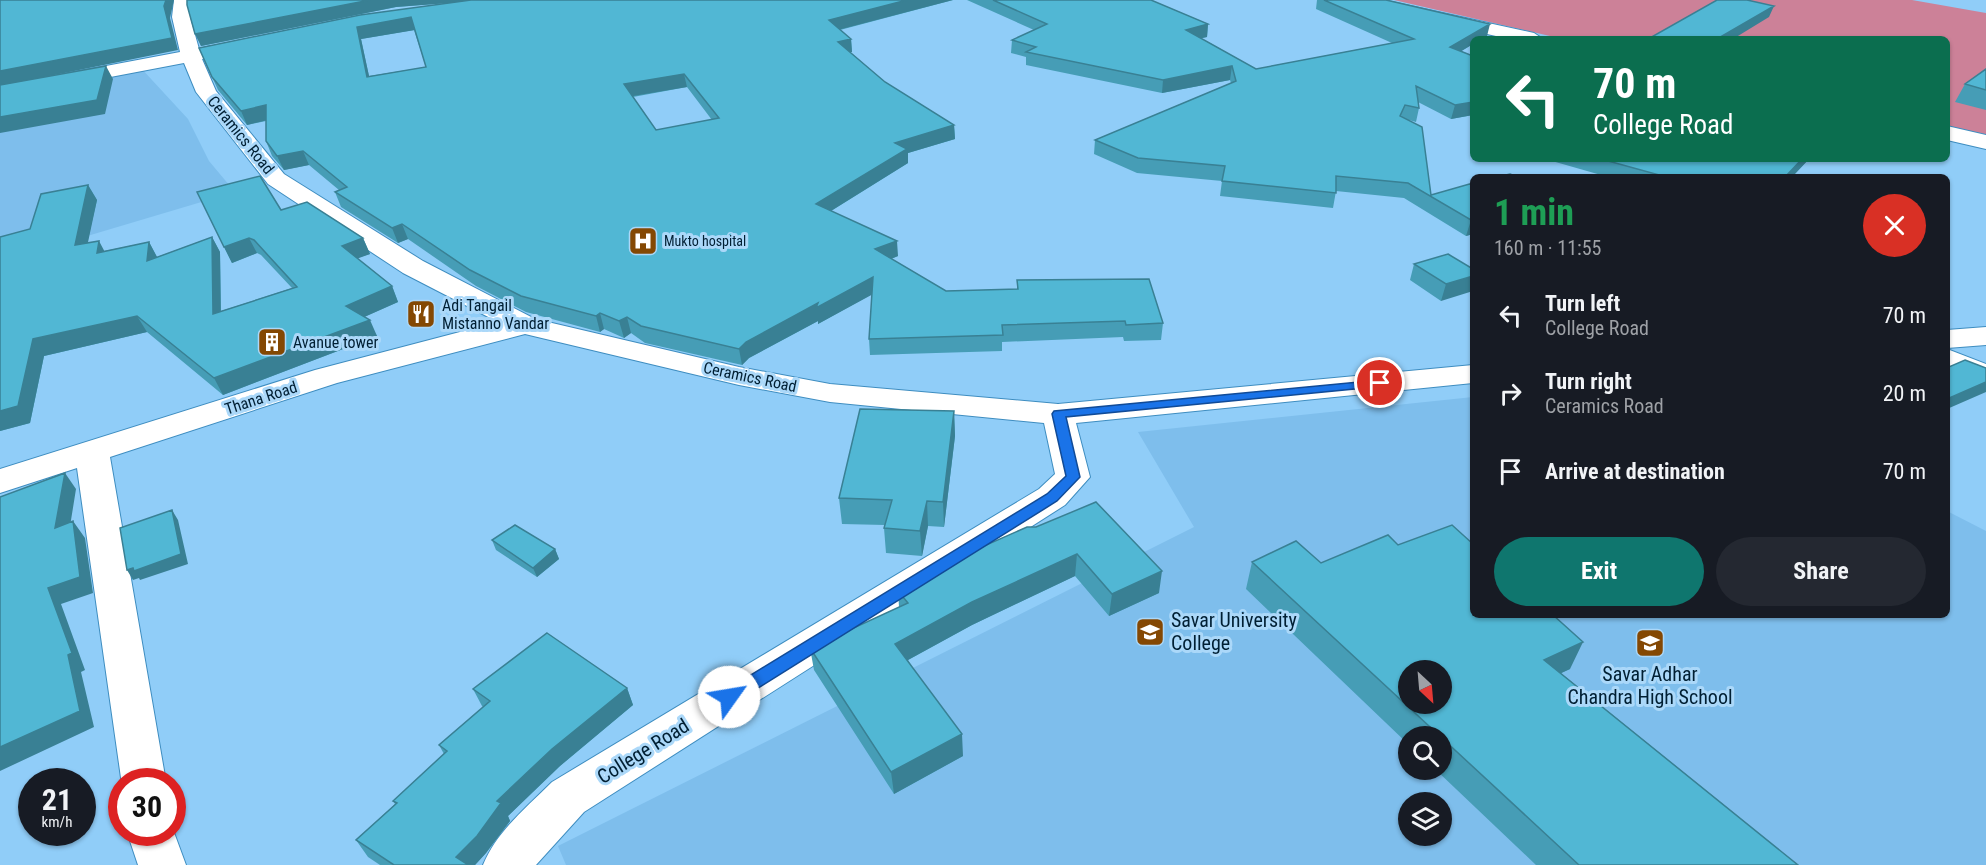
<!DOCTYPE html>
<html lang="en">
<head>
<meta charset="utf-8">
<style>
	:root { --surface:#171b24; --page:#242831; --text:#f1f3f6; --muted:#9ea1a6; --accent:#0f766e }
	body { margin:0; font-family:"Roboto Condensed",sans-serif; background:var(--page); color:var(--text); height:100vh; display:flex; flex-direction:column; font-size:22px; white-space:nowrap }
	* { box-sizing:border-box; margin:0 }
	p { font-size:20px; color:var(--muted) }
	.icon { flex:none; width:33px; height:33px; fill:none; stroke:currentColor; stroke-width:2; stroke-linecap:round; stroke-linejoin:round }
	.map { position:relative; flex:1; overflow:hidden }
	.details { position:absolute; left:1470px; top:174px; width:480px; height:444px; display:flex; flex-direction:column; background:var(--surface); border-radius:9px; box-shadow:0 2px 4px #0004 }
	.details>* { flex:none }
	.top-card { position:absolute; left:1470px; top:36px; width:480px; height:126px; border-radius:9px; box-shadow:0 2px 4px #0004; background:#0b6e4f; color:#fff; overflow:hidden }
	.needle { width:39px; rotate:154deg }
	.buttons { position:absolute; left:1398px; top:660px; display:grid; gap:12px }
	.buttons a { display:grid; place-items:center; width:54px; height:54px; border-radius:50%; background:var(--surface); box-shadow:0 2px 4px #0004; font-size:30px }
	.speed { position:absolute; left:18px; top:768px; display:flex; gap:12px; font-size:30px; font-weight:700; text-align:center }
	.speed>* { display:grid; place-content:center; width:78px; height:78px; border-radius:50%; background:var(--surface); box-shadow:0 2px 4px #0004; line-height:1 }
	.speed small { font-size:15px; font-weight:400 }
	.speed .limit { border:9px solid #d22; background:#fff; color:#111 }
	.pin { position:absolute; display:grid; place-items:center; width:51px; height:51px; color:#fff; margin:-26px; border:3px solid #fff; border-radius:50%; box-shadow:0 2px 6px #0007 }
	.me { position:absolute; width:66px; margin:-33px; rotate:58deg; stroke-linejoin:round; filter:drop-shadow(0 0 4px #0008) }
	.turn { display:flex; align-items:center; gap:21px; height:126px; padding:0 24px; font-size:27px }
	.turn .icon { width:78px; height:78px; stroke-width:2.5 }
	.turn b { display:block; font-size:42px; line-height:51px }
	.round { display:grid; place-items:center; flex:none; width:63px; height:63px; border-radius:32px; background:var(--page) }
	.headline { display:flex; align-items:center; justify-content:space-between; height:102px; padding:0 24px }
	h1 { font-size:36px; font-weight:700; line-height:45px; color:#1e9e55 }
	.cta { display:flex; gap:12px; margin-top:auto; padding:12px 24px }
	.cta a { flex:1; height:69px; border-radius:36px; background:var(--accent); color:#fff; font-size:24px; font-weight:700; line-height:69px; text-align:center }
	.cta a+a { background:var(--page); color:var(--text) }
	ul { padding:0; list-style:none }
	li { display:flex; align-items:center; gap:18px; height:78px; padding:0 24px }
	li div { flex:1 }
	li b { display:block; font-size:22px }
	li em { font-style:normal }
	.map>svg:first-child { display:block }
	.built { fill:#7ebeec; fill-rule:evenodd }
	.green { fill:#cc8198 }
	.lines { fill:none; stroke-linecap:round; stroke-linejoin:round }
	.minor-casing { stroke:#3e8dc0; stroke-width:2 }
	.minor { fill:#fff; fill-rule:evenodd }
	.wall { fill:#469db6; fill-rule:evenodd }
	.shaded-wall { fill:#398094 }
	.building { fill:#51b7d4; stroke:#398094; stroke-width:1.5; fill-rule:evenodd }
	.route { fill:#1a73e8; stroke:#114b97; stroke-width:1.5 }
	.labels { text-anchor:middle; dominant-baseline:central; stroke-width:6; stroke-linejoin:round; paint-order:stroke }
	.far-poi-label { font-size:14px; fill:#001f33; stroke:#abd8f9; text-anchor:start }
	.street-label { font-size:16px; fill:#001f33; stroke:#abd8f9 }
	.poi-label { font-size:16px; fill:#001f33; stroke:#abd8f9; text-anchor:start }
	.near-poi-label { font-size:20px; fill:#001f33; stroke:#abd8f9; text-anchor:start }
	.near-street-label { font-size:20px; fill:#001f33; stroke:#abd8f9 }
</style>
</head>
<body>
<div class="map">
<svg width="1986" height="865" viewBox="0 0 1986 865">
	<rect width="100%" height="100%" fill="#90cdf8"/>
	<path class="built" d="M 140,67 L 188,119 L 209,161 L 235,192 L 0,262 L 0,92 Z
		M 1473,397 L 1473,615 L 1947,615 L 1947,511 L 1986,531 L 1986,865 L 566,865 L 558,846 L 1194,527 L 1138,432 ZM 1408,670 L 1442,670 L 1442,704 L 1408,704 ZM 1408,736 L 1442,736 L 1442,770 L 1408,770 ZM 1408,802 L 1442,802 L 1442,836 L 1408,836 Z"/>
	<path class="green" d="M 1394,0 L 1912,0 L 1986,13 L 1986,137 L 1947,128 L 1947,39 L 1563,39 Z"/>
	<g class="lines">
		<g class="minor-casing">
			<path id="minor" d="M 174,0 L 192,0 L 190,17 L 199,49 L 211,46 L 220,52 L 218,56 L 202,59 L 216,91 L 284,174 L 423,261 L 535,319 L 739,367 L 830,384 L 1058,404 L 1473,365 L 1473,383 L 1076,423 L 1090,477 L 1065,505 L 584,812 L 536,865 L 483,865 C 497,831 526,808 552,782 L 1039,489 L 1055,474 L 1044,423 L 830,402 L 739,385 L 525,334 L 337,383 L 110,457 L 166,782 L 122,782 L 122,785 L 77,468 L 0,493 L 0,469 L 315,370 L 498,322 L 403,273 L 268,184 L 196,92 L 184,63 L 0,98 L 0,86 L 180,52 L 172,17 Z
				M 1351,0 L 1383,0 L 1534,33 L 1543,39 L 1509,39 L 1360,5 Z
				M 1947,126 L 1986,135 L 1986,149 L 1947,140 Z
				M 1986,327 L 1986,345 L 1947,348 L 1947,330 Z
				M 1947,349 L 1986,364 L 1986,385 L 1947,369 Z
				M 172,827 L 186,865 L 138,865 L 127,832 L 172,832 Z"/>
		</g>
		<use href="#minor" class="minor"/>
	</g>
	<path class="wall" d="M 187,0 L 953,0 L 840,30 L 851,39 L 852,52 L 850,52 L 885,82 L 954,125 L 955,139 L 908,153 L 908,163 L 831,211 L 898,256 L 891,259 L 946,291 L 1017,289 L 1017,280 L 1163,323 L 1161,340 L 1124,341 L 1123,337 L 1002,342 L 1002,351 L 870,355 L 869,339 L 872,294 L 818,324 L 818,321 L 749,358 L 742,365 L 645,343 L 631,333 L 624,338 L 604,329 L 600,332 L 526,312 L 476,286 L 408,239 L 398,243 L 341,207 L 335,192 L 339,190 L 309,165 L 284,170 L 272,156 L 266,141 L 266,121 L 247,125 L 218,90 L 199,48 L 446,3 L 396,7 L 201,46 ZM 414,30 L 426,67 L 369,76 L 361,39 ZM 687,87 L 712,120 L 656,130 L 633,97 Z
		M 967,0 L 1151,0 L 1208,24 L 1207,37 L 1201,38 L 1256,69 L 1392,43 L 1316,9 L 1317,0 L 1386,0 L 1487,36 L 1461,51 L 1473,56 L 1473,115 L 1451,119 L 1418,102 L 1419,108 L 1416,122 L 1409,120 L 1431,195 L 1473,183 L 1473,234 L 1466,236 L 1404,198 L 1336,191 L 1333,208 L 1220,196 L 1222,181 L 1137,173 L 1094,154 L 1095,140 L 1231,83 L 1230,80 L 1162,93 L 1026,65 L 1026,57 L 1011,53 L 1012,40 L 1034,30 Z
		M 1986,69 L 1986,110 L 1955,102 L 1965,84 Z
		M 1545,159 L 1809,159 L 1792,177 L 1608,177 Z
		M 88,185 L 97,200 L 87,243 L 104,251 L 149,242 L 157,257 L 212,237 L 220,252 L 221,311 L 292,288 L 261,255 L 257,253 L 232,263 L 197,192 L 281,210 L 363,238 L 370,254 L 357,258 L 392,286 L 398,302 L 364,317 L 377,336 L 223,395 L 147,332 L 44,356 L 30,423 L 0,431 L 0,237 L 30,229 Z
		M 1414,264 L 1473,269 L 1441,301 L 1410,280 Z
		M 954,411 L 955,436 L 944,527 L 928,526 L 922,556 L 886,553 L 884,528 L 885,525 L 842,524 L 839,498 Z
		M 1027,527 L 1159,593 L 1109,616 L 1075,576 L 972,625 L 908,660 L 963,756 L 894,794 L 814,670 L 810,648 L 899,607 L 898,591 L 941,568 L 941,565 Z
		M 492,540 L 555,549 L 559,559 L 537,577 L 496,550 Z
		M 1398,545 L 1570,669 L 1561,673 L 1798,865 L 1536,865 L 1436,770 L 1442,770 L 1442,736 L 1408,736 L 1408,744 L 1246,589 L 1252,562 L 1321,563 Z
		M 627,688 L 633,705 L 560,766 L 508,816 L 510,821 L 486,853 L 475,865 L 380,865 L 368,857 L 356,840 L 395,804 L 393,801 L 444,754 L 439,745 L 483,707 L 482,706 L 473,689 Z"/>
	<path class="shaded-wall" d="M 166,0 L 174,0 L 170,18 L 178,50 L 0,86 L 0,71 L 164,6 Z
		M 370,0 L 489,0 L 396,7 L 201,46 L 195,34 Z
		M 907,0 L 953,0 L 830,32 L 829,20 Z
		M 1774,6 L 1769,17 L 1733,39 L 1717,39 Z
		M 411,17 L 415,30 L 361,39 L 372,90 L 367,77 L 357,27 Z
		M 1208,24 L 1207,37 L 1184,42 L 1186,30 Z
		M 1490,24 L 1487,36 L 1482,39 L 1473,39 L 1473,44 L 1447,60 L 1450,47 Z
		M 851,39 L 852,52 L 839,54 L 838,42 Z
		M 106,66 L 113,79 L 105,114 L 0,133 L 0,117 Z
		M 1232,66 L 1230,80 L 1162,93 L 1163,80 Z
		M 684,74 L 687,87 L 627,97 L 624,84 Z
		M 1473,102 L 1473,115 L 1451,119 L 1455,105 Z
		M 266,105 L 272,119 L 247,125 L 241,111 Z
		M 954,125 L 955,139 L 908,153 L 908,163 L 818,219 L 816,204 L 895,143 Z
		M 303,151 L 309,165 L 284,170 L 277,156 Z
		M 1802,159 L 1809,159 L 1792,177 L 1785,177 Z
		M 88,185 L 97,200 L 84,261 L 75,245 Z
		M 1471,220 L 1473,220 L 1473,234 L 1466,236 Z
		M 402,224 L 408,239 L 398,243 L 392,228 Z
		M 212,237 L 220,252 L 221,330 L 213,314 Z
		M 249,238 L 257,253 L 232,263 L 224,247 Z
		M 363,238 L 370,254 L 348,262 L 342,246 Z
		M 99,241 L 107,256 L 97,253 Z
		M 897,241 L 898,256 L 876,265 L 875,249 Z
		M 149,242 L 157,257 L 147,261 Z
		M 1473,276 L 1473,291 L 1441,301 L 1446,284 Z
		M 873,277 L 875,293 L 818,324 L 818,321 L 749,358 L 742,365 L 739,349 L 746,342 L 818,303 Z
		M 392,286 L 398,302 L 353,322 L 346,306 Z
		M 600,313 L 604,329 L 600,332 L 596,316 Z
		M 137,316 L 147,332 L 44,356 L 30,423 L 0,431 L 0,411 L 33,339 Z
		M 627,317 L 631,333 L 624,338 L 619,321 Z
		M 370,320 L 377,336 L 223,395 L 214,378 Z
		M 1986,382 L 1986,392 L 1947,409 L 1947,399 Z
		M 954,411 L 955,436 L 944,527 L 943,502 Z
		M 65,473 L 76,489 L 67,545 L 55,528 Z
		M 927,501 L 928,526 L 922,556 L 920,531 Z
		M 172,510 L 178,520 L 188,564 L 140,580 L 139,578 L 133,580 L 127,570 Z
		M 73,521 L 85,538 L 93,593 L 61,604 L 85,670 L 81,672 L 94,727 L 0,771 L 0,747 L 68,655 L 48,588 Z
		M 555,549 L 559,559 L 537,577 L 533,568 Z
		M 1077,554 L 1075,576 L 972,625 L 897,666 L 895,644 L 972,602 Z
		M 1162,571 L 1159,593 L 1109,616 L 1112,594 Z
		M 1583,642 L 1570,669 L 1531,687 L 1544,660 Z
		M 627,688 L 633,705 L 560,766 L 508,816 L 510,821 L 486,853 L 475,865 L 461,865 L 456,857 L 497,801 L 552,749 Z
		M 962,734 L 963,756 L 894,794 L 891,772 Z"/>
	<path class="building" d="M 0,0 L 166,0 L 164,6 L 172,38 L 0,71 Z
		M 187,0 L 370,0 L 195,34 L 187,5 Z
		M 471,0 L 907,0 L 829,20 L 851,39 L 838,42 L 885,82 L 954,125 L 895,143 L 907,149 L 816,204 L 897,241 L 875,249 L 946,291 L 1018,289 L 1017,280 L 1149,279 L 1163,323 L 1126,325 L 1125,321 L 1002,325 L 1003,335 L 869,339 L 873,277 L 816,308 L 818,303 L 746,342 L 739,349 L 641,326 L 627,317 L 619,321 L 600,313 L 596,316 L 521,296 L 470,270 L 402,224 L 392,228 L 335,192 L 347,187 L 303,151 L 277,156 L 266,141 L 266,105 L 241,111 L 212,77 L 199,48 L 360,15 ZM 411,17 L 426,67 L 367,77 L 357,27 ZM 684,74 L 719,118 L 656,130 L 624,84 Z
		M 993,0 L 1151,0 L 1208,24 L 1186,30 L 1256,69 L 1414,39 L 1324,0 L 1386,0 L 1490,24 L 1450,47 L 1473,56 L 1473,102 L 1455,105 L 1416,86 L 1419,108 L 1405,105 L 1400,116 L 1422,127 L 1431,195 L 1473,183 L 1473,220 L 1471,220 L 1408,183 L 1336,176 L 1336,193 L 1222,181 L 1225,166 L 1138,158 L 1095,140 L 1236,81 L 1232,66 L 1163,80 L 1026,52 L 1036,47 L 1012,40 L 1047,24 Z
		M 1717,0 L 1747,0 L 1774,6 L 1717,39 L 1648,39 Z
		M 106,66 L 97,100 L 0,117 L 0,85 Z
		M 1986,69 L 1986,90 L 1965,84 Z
		M 1601,159 L 1802,159 L 1785,177 L 1660,177 L 1663,176 Z
		M 1510,174 L 1517,177 L 1497,177 Z
		M 260,176 L 281,210 L 307,202 L 363,238 L 342,246 L 392,286 L 346,306 L 370,320 L 214,378 L 137,316 L 33,339 L 18,406 L 0,411 L 0,237 L 30,229 L 41,194 L 88,185 L 75,245 L 99,241 L 97,253 L 149,242 L 147,261 L 212,237 L 213,314 L 297,287 L 254,240 L 249,238 L 224,247 L 197,192 Z
		M 1448,254 L 1473,269 L 1473,276 L 1446,284 L 1414,264 Z
		M 1965,360 L 1986,368 L 1986,382 L 1947,399 L 1947,366 L 1949,367 Z
		M 860,409 L 954,411 L 943,502 L 927,501 L 920,531 L 884,528 L 892,500 L 839,498 Z
		M 65,473 L 55,528 L 73,521 L 80,577 L 48,588 L 72,653 L 68,655 L 80,711 L 0,747 L 0,497 Z
		M 1096,502 L 1162,571 L 1112,594 L 1077,554 L 972,602 L 895,644 L 962,734 L 891,772 L 810,648 L 908,603 L 898,591 L 943,567 L 941,565 L 1027,527 L 1036,527 Z
		M 172,510 L 181,554 L 134,571 L 133,568 L 127,570 L 120,528 Z
		M 515,525 L 555,549 L 533,568 L 492,540 Z
		M 1452,525 L 1473,544 L 1473,615 L 1553,615 L 1583,642 L 1544,660 L 1798,865 L 1579,865 L 1252,562 L 1296,541 L 1321,563 L 1388,535 L 1398,545 ZM 1408,670 L 1442,670 L 1442,704 L 1408,704 Z
		M 547,633 L 627,688 L 552,749 L 497,801 L 501,803 L 477,836 L 456,857 L 467,864 L 466,865 L 394,865 L 356,840 L 397,803 L 393,801 L 447,751 L 439,745 L 490,701 L 473,689 Z"/>
	<path class="route" d="M 1380,380 L 1385,381 L 1385,386 L 1066,417 L 1080,477 L 1057,501 L 736,702 L 729,704 L 723,702 L 721,697 L 723,692 L 1047,494 L 1066,476 L 1052,414 L 1054,411 Z"/>
	<defs>
		<g id="hospital-square" transform="scale(1.5)"><rect x="-9" y="-9" width="18" height="18" rx="4" fill="#844803" stroke="#abd8f9"/><path d="M-5-5h3v3.5h4V-5h3V5h-3V1.5h-4V5h-3Z" fill="#fff"/></g>
		<g id="restaurant-square" transform="scale(1.5)"><rect x="-9" y="-9" width="18" height="18" rx="4" fill="#844803" stroke="#abd8f9"/><path d="M-5-6h1v4h1v-4h1v4h1v-4h1v5L-1.5 .5V6h-2V.5L-5-1ZM5-6V6H3V1.5H1.5Q1.5-4 5-6Z" fill="#fff"/></g>
		<g id="building-square" transform="scale(1.5)"><rect x="-9" y="-9" width="18" height="18" rx="4" fill="#844803" stroke="#abd8f9"/><path d="M-4-6H4V6H1V3H-1V6H-4ZM-2.5-4.3h1.7v1.8h-1.7ZM.8-4.3h1.7v1.8H.8ZM-2.5-1h1.7V.8h-1.7ZM.8-1h1.7V.8H.8Z" fill="#fff"/></g>
		<g id="university-square" transform="scale(1.5)"><rect x="-9" y="-9" width="18" height="18" rx="4" fill="#844803" stroke="#abd8f9"/><path d="M0-5L7-2L0 1L-7-2ZM-4 1L0 2.5L4 1V4Q0 6-4 4Z" fill="#fff"/></g>
		<g id="school-square" transform="scale(1.5)"><rect x="-9" y="-9" width="18" height="18" rx="4" fill="#844803" stroke="#abd8f9"/><path d="M0-5L7-2L0 1L-7-2ZM-4 1L0 2.5L4 1V4Q0 6-4 4Z" fill="#fff"/></g>
	</defs>
	<g fill-rule="evenodd">
		<use href="#hospital-square" x="643" y="241"/>
		<use href="#restaurant-square" x="421" y="314"/>
		<use href="#building-square" x="272" y="342"/>
		<use href="#university-square" x="1150" y="632"/>
		<use href="#school-square" x="1650" y="643"/>
	</g>
	<g class="labels">
		<g class="far-poi-label">
			<text x="664" y="241">Mukto hospital</text>
		</g>
		<g class="street-label">
			<text transform="translate(241 135) rotate(51)">Ceramics Road</text>
			<text transform="translate(750 377) rotate(12)">Ceramics Road</text>
			<text transform="translate(261 398) rotate(-18)">Thana Road</text>
		</g>
		<g class="poi-label">
			<text x="442" y="305">Adi Tangail<tspan x="442" dy="18">Mistanno Vandar</tspan></text>
			<text x="293" y="342">Avanue tower</text>
		</g>
		<g class="near-poi-label">
			<text x="1171" y="620">Savar University<tspan x="1171" dy="23">College</tspan></text>
			<text x="1650" y="674" text-anchor="middle">Savar Adhar<tspan x="1650" dy="23">Chandra High School</tspan></text>
		</g>
		<g class="near-street-label">
			<text transform="translate(643 751) rotate(-32)">College Road</text>
		</g>
	</g>
</svg>
<div class="buttons">
<a><svg class="needle" viewBox="-14 -14 28 28"><path d="M0-13l5 13h-10z" fill="#e53935"/><path d="M0 13l5-13h-10z" fill="#9ea1a6"/></svg></a>
<a><svg class="icon" aria-label="search" viewBox="0 0 24 24"><circle cx="10" cy="10" r="6"/><path d="M15 15l6 6"/></svg></a>
<a><svg class="icon" aria-label="layers" viewBox="0 0 24 24"><path d="M12 4l9 5-9 5-9-5zM3 14l9 5 9-5"/></svg></a>
</div>
<div class="speed"><div>21<small>km/h</small></div><div class="limit">30</div></div>
<div class="pin" style="left:1380px;top:383px;background:#d93025"><svg class="icon" aria-label="arrive" viewBox="0 0 24 24"><path d="M6 21V4h12l-3 4 3 4H6"/></svg></div>
<svg class="me" style="left:729px;top:697px" viewBox="-20 -20 40 40"><circle r="19" fill="#fff"/><path d="M0-13L10 11 0 6-10 11z" fill="#1a73e8"/></svg>
<div class="top-card">
<div class="turn"><svg class="icon" aria-label="left" viewBox="0 0 24 24"><path d="M17 20v-9H6M10 6l-5 5 5 5"/></svg><div><b>70 m</b>College Road</div></div>
</div>
<section class="details">
<div class="headline"><div><h1>1 min</h1><p>160 m · 11:55</p></div><a class="round" style="background:#d93025;color:#fff"><svg class="icon" aria-label="close" viewBox="0 0 24 24"><path d="M6 6l12 12M18 6L6 18"/></svg></a></div>
<ul>
<li><svg class="icon" aria-label="left" viewBox="0 0 24 24"><path d="M17 20v-9H6M10 6l-5 5 5 5"/></svg><div><b>Turn left</b><p>College Road</p></div><em>70 m</em></li>
<li><svg class="icon" aria-label="right" viewBox="0 0 24 24"><path d="M7 20v-9h11M14 6l5 5-5 5"/></svg><div><b>Turn right</b><p>Ceramics Road</p></div><em>20 m</em></li>
<li><svg class="icon" aria-label="arrive" viewBox="0 0 24 24"><path d="M6 21V4h12l-3 4 3 4H6"/></svg><div><b>Arrive at destination</b></div><em>70 m</em></li>
</ul>
<div class="cta"><a>Exit</a><a>Share</a></div>
</section>
</div>
</body>
</html>
